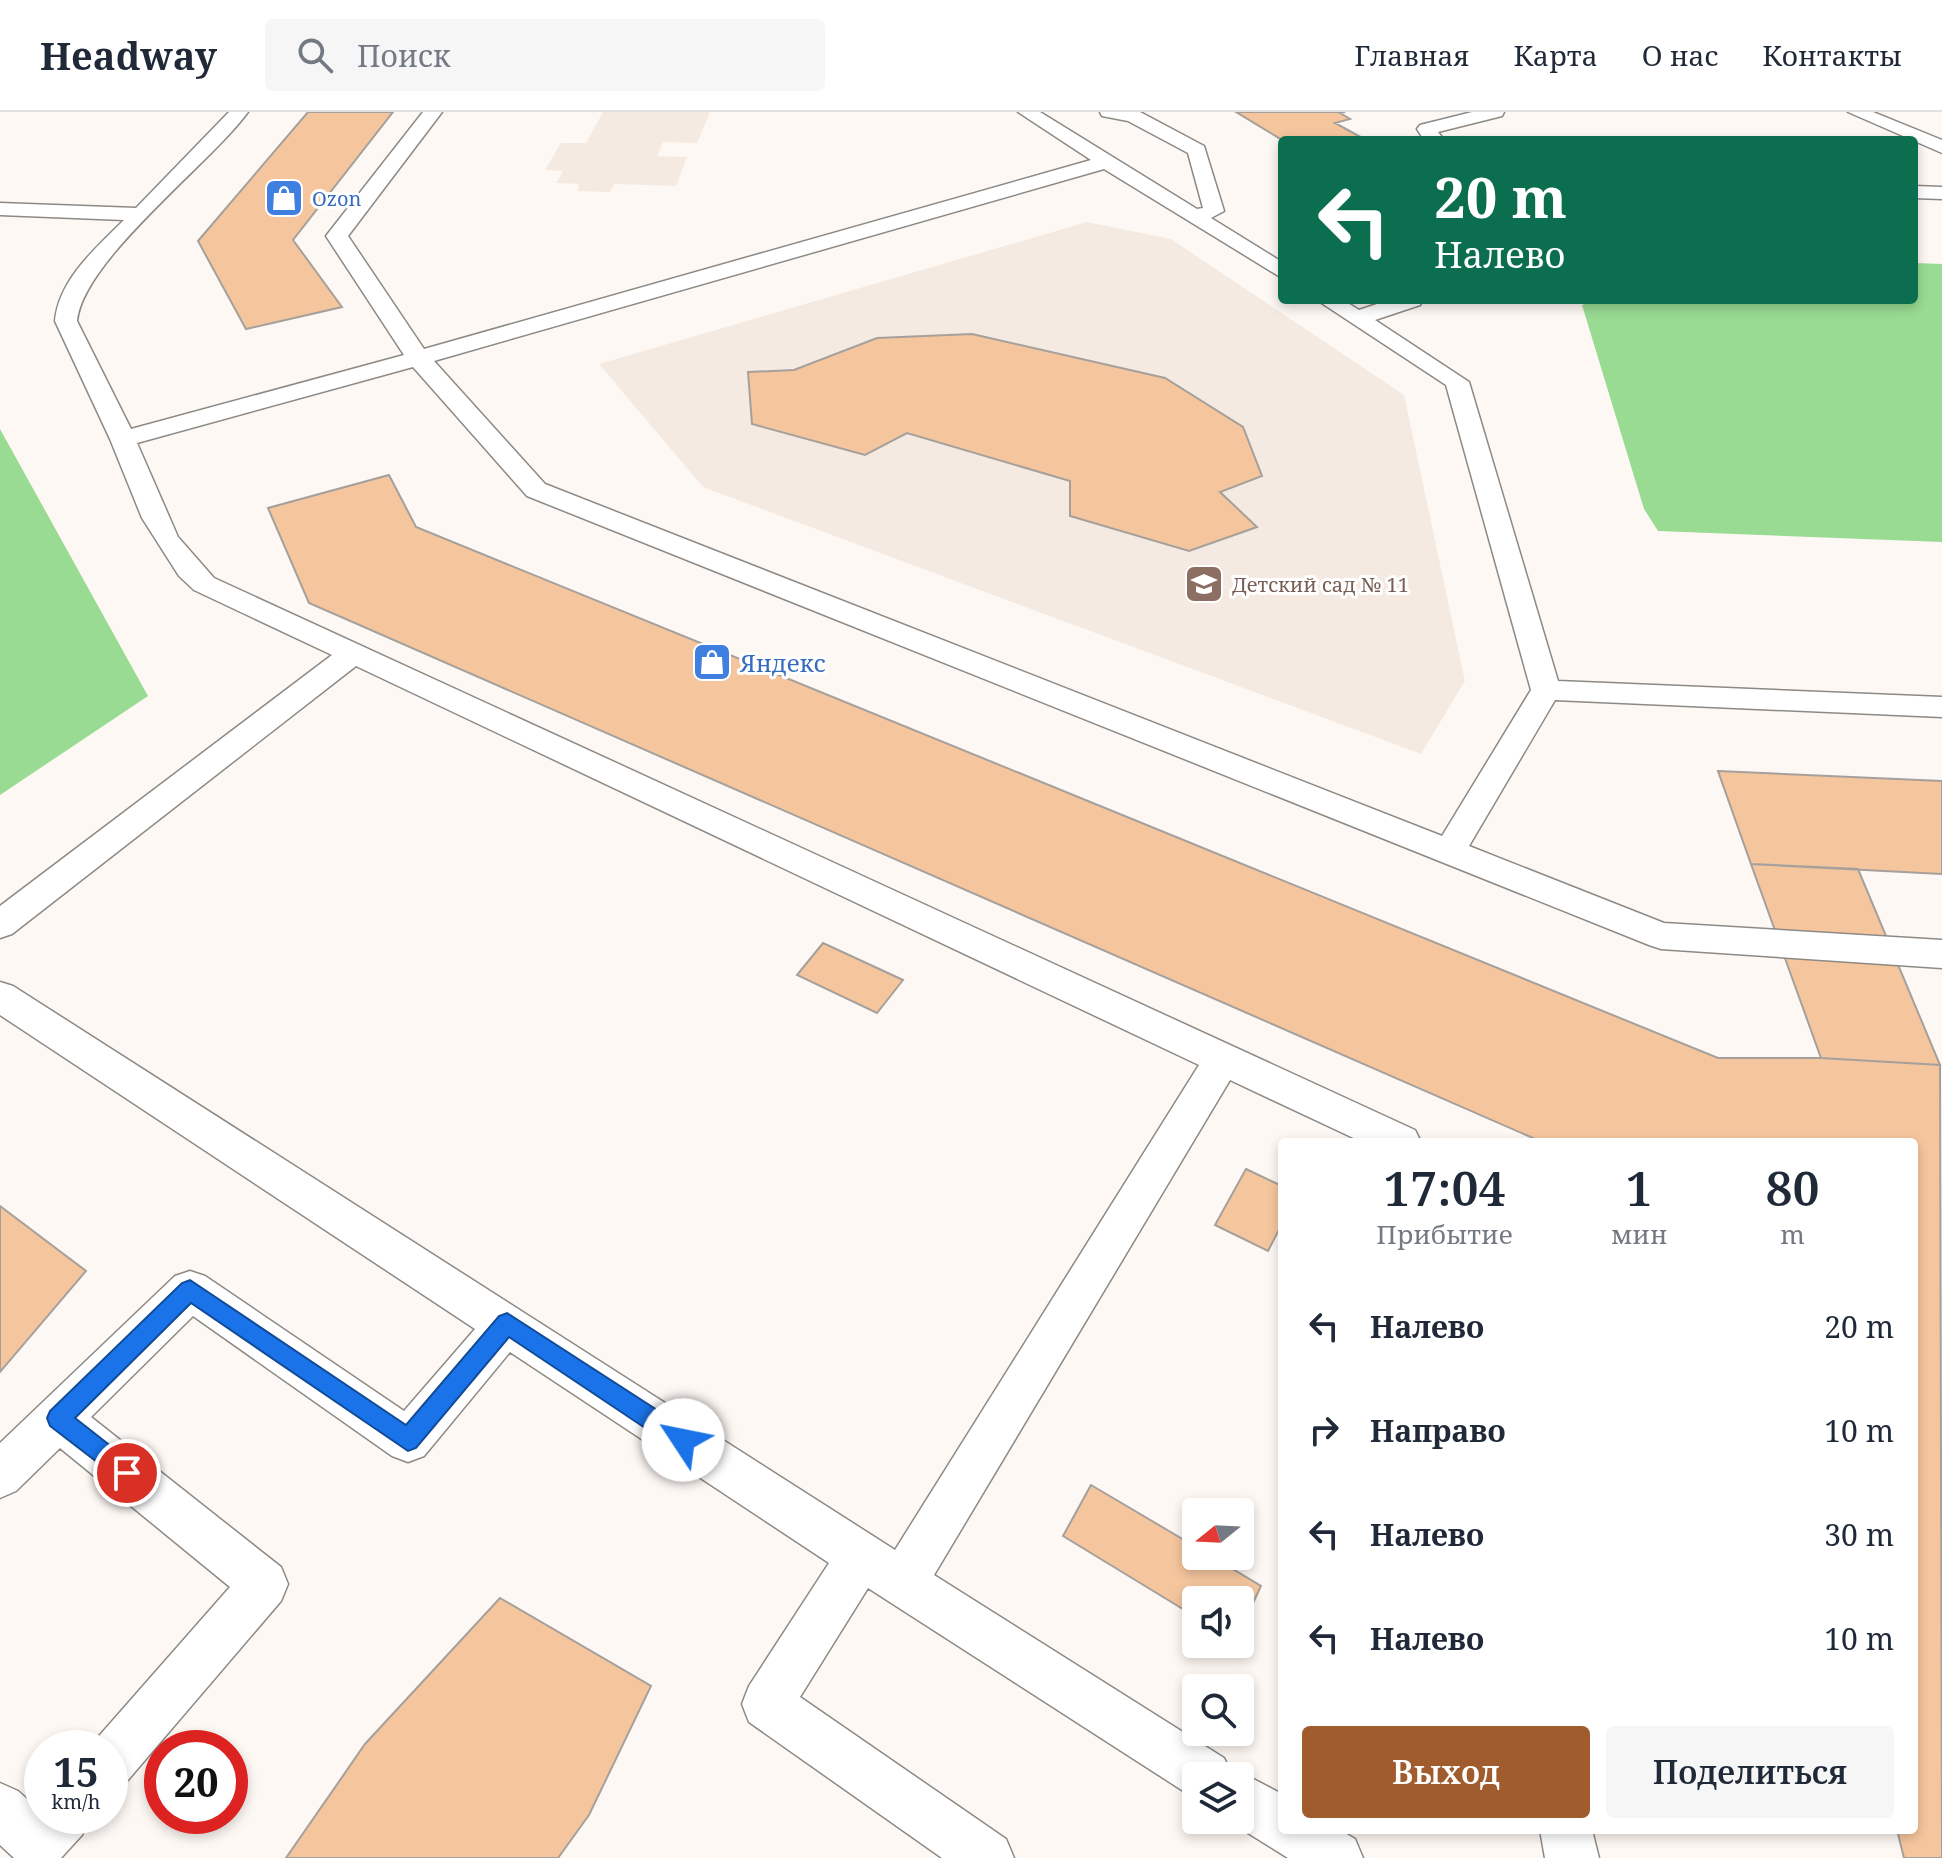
<!DOCTYPE html>
<html lang="ru">
<head>
<meta charset="utf-8">
<style>
	:root { --surface:#fff; --page:#f6f6f7; --text:#1f2937; --muted:#747a83; --line:#e0e1e3; --accent:#a15c2e }
	body { margin:0; font-family:"Noto Serif",serif; background:var(--page); color:var(--text); height:100vh; display:flex; flex-direction:column; font-size:30px; white-space:nowrap }
	* { box-sizing:border-box; margin:0 }
	p { font-size:26px; color:var(--muted) }
	.icon { flex:none; width:44px; height:44px; fill:none; stroke:currentColor; stroke-width:2; stroke-linecap:round; stroke-linejoin:round }
	.map { position:relative; flex:1; overflow:hidden }
	.panel { position:absolute; left:1278px; top:1026px; width:640px; height:696px; display:flex; flex-direction:column; background:var(--surface); border-radius:8px; box-shadow:0 4px 12px #0003 }
	.panel>* { flex:none }
	.guide { position:absolute; left:1278px; top:24px; width:640px; height:168px; border-radius:8px; box-shadow:0 4px 12px #0003; background:#0b6e4f; color:#fff; overflow:hidden }
	.needle { width:52px; rotate:252deg }
	.fabs { position:absolute; left:1182px; top:1386px; display:grid; gap:16px }
	.fabs a { display:grid; place-items:center; width:72px; height:72px; border-radius:8px; background:var(--surface); box-shadow:0 4px 12px #0003; font-size:40px }
	.speed { position:absolute; left:24px; top:1618px; display:flex; gap:16px; font-size:40px; font-weight:700; text-align:center }
	.speed>* { display:grid; place-content:center; width:104px; height:104px; border-radius:50%; background:var(--surface); box-shadow:0 4px 12px #0003; line-height:1 }
	.speed small { font-size:20px; font-weight:400 }
	.speed .limit { border:12px solid #d22; background:#fff; color:#111 }
	.pin { position:absolute; display:grid; place-items:center; width:68px; height:68px; color:#fff; margin:-34px; border:4px solid #fff; border-radius:50%; box-shadow:0 2px 8px #0007 }
	.me { position:absolute; width:88px; margin:-44px; rotate:304deg; stroke-linejoin:round; filter:drop-shadow(0 0 6px #0008) }
	.turn { display:flex; align-items:center; gap:28px; height:168px; padding:0 24px; font-size:36px }
	.turn .icon { width:104px; height:104px; stroke-width:2.5 }
	.turn b { display:block; font-size:56px; line-height:68px }
	.eta { display:flex; justify-content:space-evenly; align-items:center; height:136px; text-align:center }
	.eta b { font-size:48px; font-weight:600; line-height:56px }
	.cta { display:flex; gap:16px; margin-top:auto; padding:16px 24px }
	.cta a { flex:1; height:92px; border-radius:8px; background:var(--accent); color:#fff; font-size:32px; font-weight:600; line-height:92px; text-align:center }
	.cta a+a { background:var(--page); color:var(--text) }
	ul { padding:0; list-style:none }
	li { display:flex; align-items:center; gap:24px; height:104px; padding:0 24px }
	li div { flex:1 }
	li b { display:block; font-size:30px }
	li em { font-style:normal }
	header { display:flex; align-items:center; gap:48px; box-sizing:border-box; height:112px; padding:0 40px; background:var(--surface); border-bottom:2px solid var(--line) }
	header strong { font-size:38px }
	nav { display:flex; gap:44px; margin-inline-start:auto; font-size:28px }
	.search { width:560px; height:72px; background:var(--page); display:flex; align-items:center; gap:20px; box-sizing:border-box; padding:0 28px; border-radius:8px; color:var(--muted); font-size:30px }
	.map>svg:first-child { display:block }
	.built { fill:#f5eae1 }
	.green { fill:#99db92 }
	.building { fill:#f5c69e; stroke:#a5a09b; stroke-width:2 }
	.lines { fill:none; stroke-linecap:round; stroke-linejoin:round }
	.service-casing { stroke:#8d8985; stroke-width:3 }
	.service { fill:#fff; fill-rule:evenodd }
	.route { fill:#1a73e8; stroke:#114b97; stroke-width:2 }
	.labels { text-anchor:middle; dominant-baseline:central; stroke-width:6; stroke-linejoin:round; paint-order:stroke }
	.far-shop-label { font-size:20px; fill:#366cbe; stroke:#fff; text-anchor:start }
	.far-education-label { font-size:20px; fill:#785e54; stroke:#fff; text-anchor:start }
	.shop-label { font-size:24px; fill:#366cbe; stroke:#fff; text-anchor:start }
</style>
</head>
<body>
<header>
<strong>Headway</strong>
<div class="search"><svg class="icon" aria-label="search" viewBox="0 0 24 24"><circle cx="10" cy="10" r="6"/><path d="M15 15l6 6"/></svg>Поиск</div>
<nav><a>Главная</a><a>Карта</a><a>О нас</a><a>Контакты</a></nav>
</header>
<div class="map">
<svg width="1942" height="1746" viewBox="0 0 1942 1746">
	<rect width="100%" height="100%" fill="#fef8f4"/>
	<path class="built" d="M 603,0 L 710,0 L 697,31 L 663,30 L 657,44 L 687,45 L 676,74 L 614,72 L 610,80 L 578,79 L 579,72 L 556,71 L 563,59 L 545,58 L 561,31 L 586,31 Z
		M 1087,110 L 1171,127 L 1404,283 L 1465,569 L 1421,642 L 703,375 L 599,252 Z"/>
	<path class="green" d="M 1914,151 L 1942,152 L 1942,430 L 1658,419 L 1644,397 L 1582,193 L 1594,188 L 1914,188 Z
		M 0,317 L 148,584 L 0,683 Z"/>
	<path class="building" d="M 308,0 L 393,0 L 293,128 L 342,195 L 246,217 L 198,129 Z
		M 1236,0 L 1345,0 L 1340,1 L 1350,7 L 1335,11 L 1366,28 L 1282,28 Z
		M 972,222 L 1165,266 L 1243,315 L 1262,364 L 1220,380 L 1257,415 L 1189,439 L 1070,404 L 1070,369 L 907,321 L 865,343 L 752,312 L 748,260 L 794,258 L 877,226 Z
		M 389,363 L 416,415 L 1718,946 L 1821,946 L 1940,953 L 1942,1746 L 1904,1746 L 1897,1718 L 1914,1718 L 1914,1030 L 1542,1030 L 309,491 L 268,396 Z
		M 1718,659 L 1942,669 L 1942,762 L 1751,752 Z
		M 1751,752 L 1858,757 L 1940,953 L 1821,946 Z
		M 823,831 L 903,868 L 877,901 L 797,863 Z
		M 1246,1057 L 1282,1074 L 1282,1112 L 1268,1139 L 1215,1113 Z
		M 0,1094 L 86,1159 L 0,1260 Z
		M 0,1094 L 86,1159 L 0,1260 Z
		M 1091,1373 L 1196,1435 L 1196,1444 L 1211,1444 L 1261,1474 L 1240,1519 L 1240,1488 L 1196,1488 L 1196,1505 L 1063,1424 Z
		M 500,1486 L 651,1574 L 589,1703 L 558,1746 L 286,1746 L 365,1632 Z
		M 500,1486 L 651,1574 L 589,1703 L 558,1746 L 286,1746 L 365,1632 Z"/>
	<g class="lines">
		<g class="service-casing">
			<path id="service" d="M 229,0 L 248,0 C 209,53 83,148 77,209 L 131,317 L 404,243 L 326,124 L 423,0 L 442,0 L 348,124 L 424,237 L 1091,48 L 1018,0 L 1040,0 L 1197,97 L 1203,96 L 1188,41 L 1128,9 L 1102,4 L 1100,0 L 1140,0 L 1204,34 L 1224,99 L 1211,106 L 1282,150 L 1282,166 L 1104,57 L 434,249 L 545,372 L 1442,724 L 1531,578 L 1446,273 L 1317,188 L 1343,188 L 1359,198 L 1389,188 L 1423,188 L 1420,193 L 1375,208 L 1469,270 L 1558,569 L 1942,585 L 1942,605 L 1555,588 L 1469,734 L 1664,811 L 1942,828 L 1942,856 L 1661,837 L 1649,833 L 527,384 L 413,255 L 137,331 L 178,425 L 214,466 L 1415,1018 L 1421,1030 L 1362,1030 L 1230,968 L 934,1463 L 1224,1646 L 1232,1663 L 1240,1660 L 1282,1682 L 1282,1718 L 1340,1718 L 1355,1727 L 1363,1746 L 1288,1746 L 1227,1708 L 1240,1708 L 1240,1664 L 1196,1664 L 1196,1686 L 1188,1682 L 868,1476 L 800,1585 L 1006,1727 L 1014,1746 L 942,1746 L 749,1610 L 742,1592 L 749,1574 L 829,1451 L 510,1240 L 424,1344 L 408,1350 L 392,1344 L 193,1204 L 91,1305 L 281,1455 L 288,1472 L 281,1489 L 128,1668 L 110,1676 L 110,1636 L 90,1636 L 92,1632 L 230,1475 L 60,1336 L 16,1379 L 0,1386 L 0,1331 L 175,1164 L 190,1159 L 205,1164 L 404,1299 L 475,1217 L 0,903 L 0,870 L 13,874 L 895,1438 L 1199,953 L 356,554 L 12,822 L 0,826 L 0,794 L 332,543 L 194,478 L 179,464 L 142,406 L 110,327 L 55,209 C 59,167 96,136 124,108 L 0,103 L 0,91 L 136,96 Z
				M 1472,0 L 1504,0 L 1502,4 L 1438,20 L 1444,28 L 1424,28 L 1417,17 L 1420,13 Z
				M 1848,0 L 1873,0 L 1942,28 L 1942,41 Z
				M 1914,74 L 1942,75 L 1942,87 L 1914,86 Z
				M 0,1671 L 18,1679 L 36,1695 L 42,1688 L 42,1704 L 89,1704 L 82,1723 L 61,1746 L 14,1746 L 0,1733 Z
				M 1540,1718 L 1592,1718 L 1599,1746 L 1545,1746 Z"/>
		</g>
		<use href="#service" class="service"/>
	</g>
	<path class="route" d="M 190,1168 L 406,1313 L 499,1204 L 507,1201 L 691,1320 L 695,1328 L 691,1336 L 683,1340 L 675,1336 L 509,1225 L 416,1336 L 408,1339 L 191,1191 L 75,1306 L 135,1353 L 138,1361 L 135,1370 L 127,1373 L 50,1314 L 47,1306 L 50,1299 L 182,1171 Z"/>
	<defs>
		<g id="shop-square" transform="scale(2)"><rect x="-9" y="-9" width="18" height="18" rx="4" fill="#3f7fe0" stroke="#fff"/><path d="M-5-2.5h2.3a2.7 3.5 0 0 1 5.4 0H5L5.5 6h-11ZM-1.5-2.5h3a1.5 2.3 0 0 0-3 0Z" fill="#fff"/></g>
		<g id="school-square" transform="scale(2)"><rect x="-9" y="-9" width="18" height="18" rx="4" fill="#8d6e63" stroke="#fff"/><path d="M0-5L7-2L0 1L-7-2ZM-4 1L0 2.5L4 1V4Q0 6-4 4Z" fill="#fff"/></g>
	</defs>
	<g fill-rule="evenodd">
		<use href="#shop-square" x="284" y="86"/>
		<use href="#school-square" x="1204" y="472"/>
		<use href="#shop-square" x="712" y="550"/>
	</g>
	<g class="labels">
		<g class="far-shop-label">
			<text x="312" y="86">Ozon</text>
		</g>
		<g class="far-education-label">
			<text x="1232" y="472">Детский сад № 11</text>
		</g>
		<g class="shop-label">
			<text x="740" y="550">Яндекс</text>
		</g>
	</g>
</svg>
<div class="fabs">
<a><svg class="needle" viewBox="-14 -14 28 28"><path d="M0-13l5 13h-10z" fill="#e53935"/><path d="M0 13l5-13h-10z" fill="#747a83"/></svg></a>
<a><svg class="icon" aria-label="sound" viewBox="0 0 24 24"><path d="M4 9h4l5-4v14l-5-4H4zM17 9q2 3 0 6"/></svg></a>
<a><svg class="icon" aria-label="search" viewBox="0 0 24 24"><circle cx="10" cy="10" r="6"/><path d="M15 15l6 6"/></svg></a>
<a><svg class="icon" aria-label="layers" viewBox="0 0 24 24"><path d="M12 4l9 5-9 5-9-5zM3 14l9 5 9-5"/></svg></a>
</div>
<div class="speed"><div>15<small>km/h</small></div><div class="limit">20</div></div>
<div class="pin" style="left:127px;top:1361px;background:#d93025"><svg class="icon" aria-label="arrive" viewBox="0 0 24 24"><path d="M6 21V4h12l-3 4 3 4H6"/></svg></div>
<svg class="me" style="left:683px;top:1328px" viewBox="-20 -20 40 40"><circle r="19" fill="#fff"/><path d="M0-13L10 11 0 6-10 11z" fill="#1a73e8"/></svg>
<div class="guide">
<div class="turn"><svg class="icon" aria-label="left" viewBox="0 0 24 24"><path d="M17 20v-9H6M10 6l-5 5 5 5"/></svg><div><b>20 m</b>Налево</div></div>
</div>
<section class="panel">
<div class="eta">
<div><b>17:04</b><p>Прибытие</p></div>
<div><b>1</b><p>мин</p></div>
<div><b>80</b><p>m</p></div>
</div>
<ul>
<li><svg class="icon" aria-label="left" viewBox="0 0 24 24"><path d="M17 20v-9H6M10 6l-5 5 5 5"/></svg><div><b>Налево</b></div><em>20 m</em></li>
<li><svg class="icon" aria-label="right" viewBox="0 0 24 24"><path d="M7 20v-9h11M14 6l5 5-5 5"/></svg><div><b>Направо</b></div><em>10 m</em></li>
<li><svg class="icon" aria-label="left" viewBox="0 0 24 24"><path d="M17 20v-9H6M10 6l-5 5 5 5"/></svg><div><b>Налево</b></div><em>30 m</em></li>
<li><svg class="icon" aria-label="left" viewBox="0 0 24 24"><path d="M17 20v-9H6M10 6l-5 5 5 5"/></svg><div><b>Налево</b></div><em>10 m</em></li>
</ul>
<div class="cta"><a>Выход</a><a>Поделиться</a></div>
</section>
</div>
</body>
</html>
